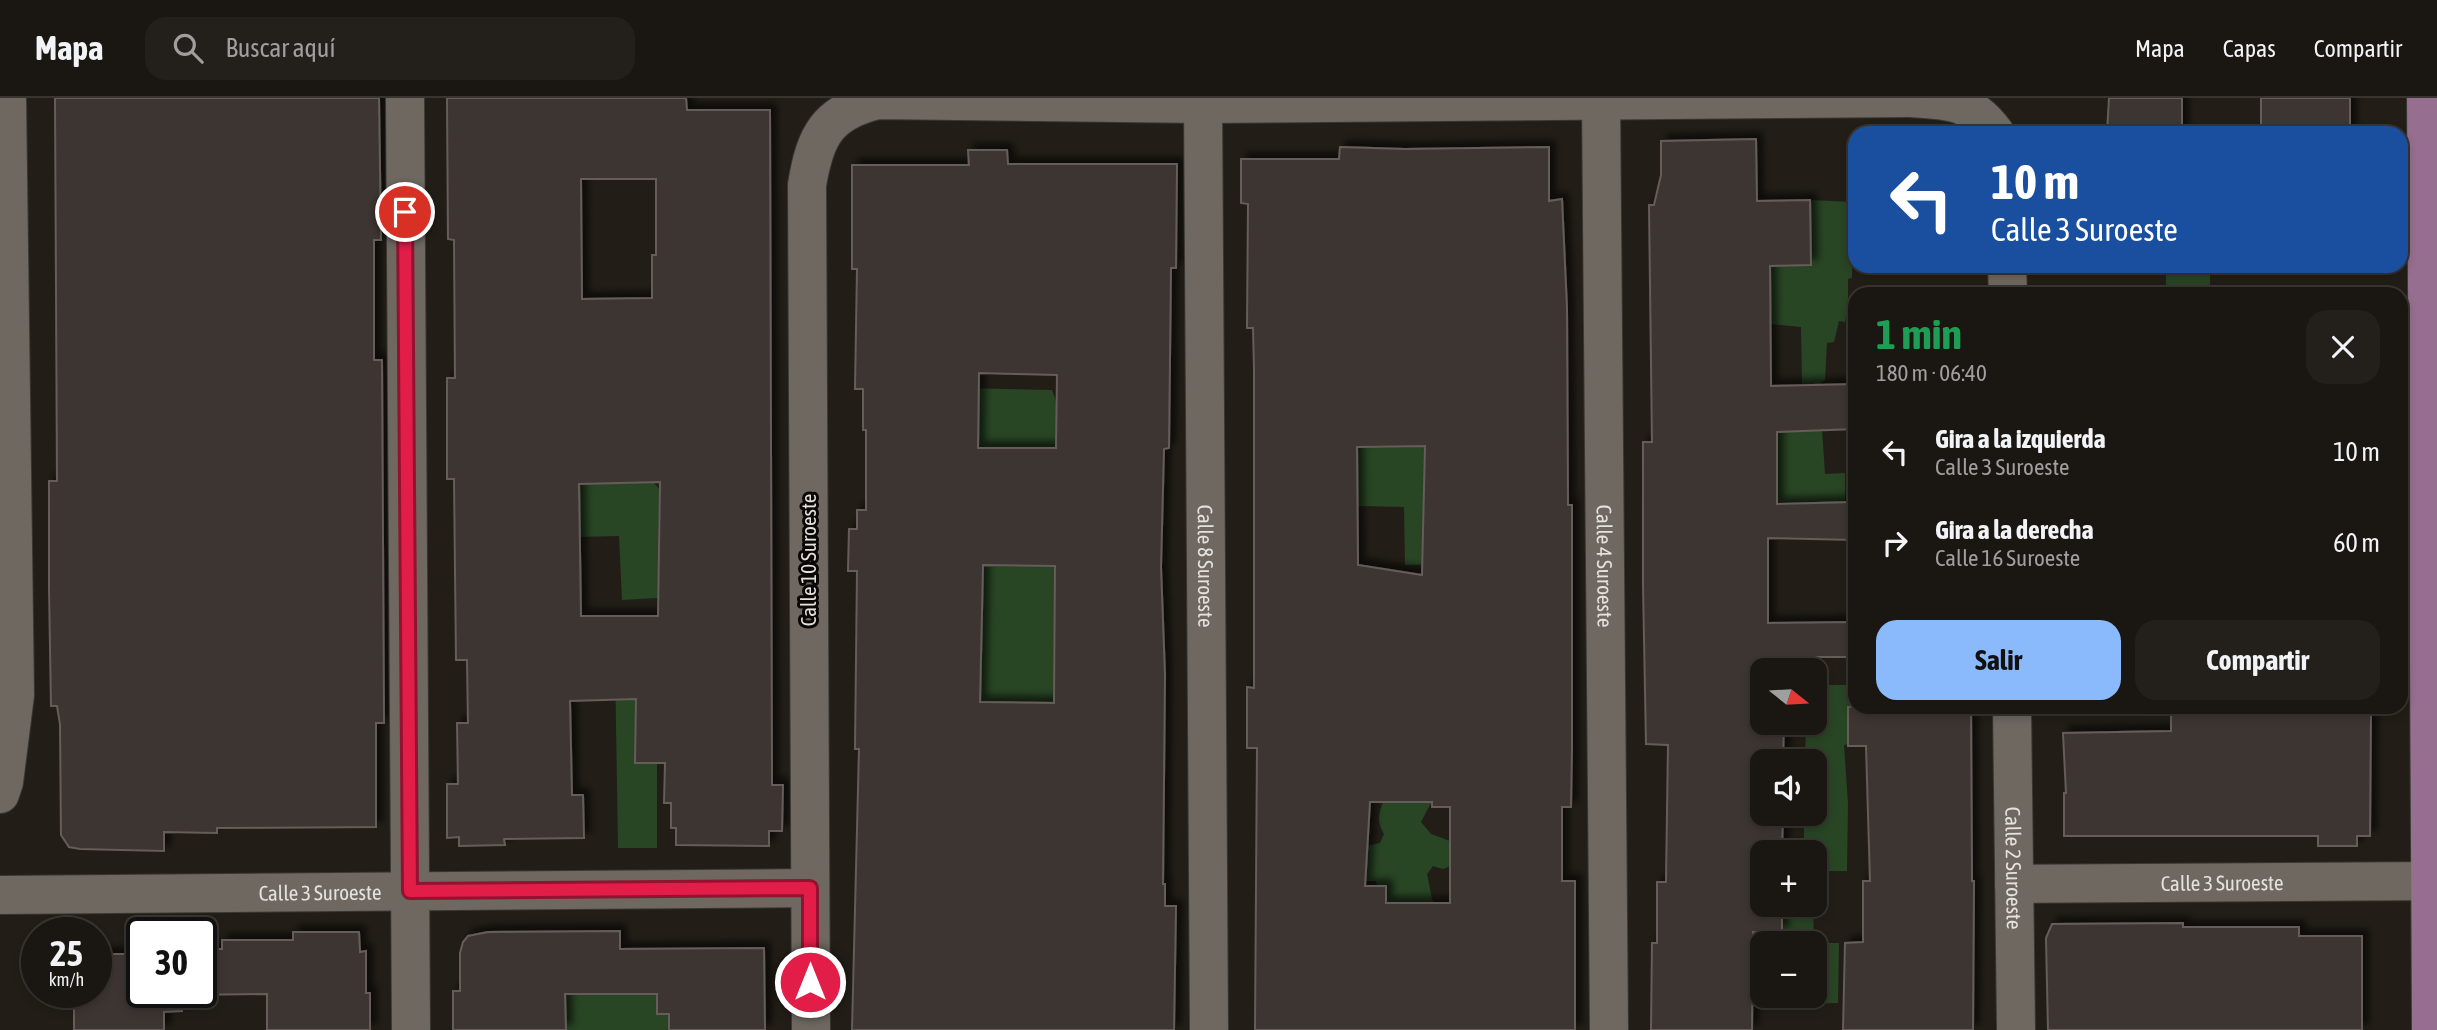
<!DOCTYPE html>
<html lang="es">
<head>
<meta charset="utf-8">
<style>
	:root { --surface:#1a1611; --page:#231f1a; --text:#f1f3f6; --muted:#9f9f9f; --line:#383531; --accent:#8abafc }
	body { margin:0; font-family:"Asap Condensed",sans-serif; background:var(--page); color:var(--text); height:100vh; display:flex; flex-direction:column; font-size:26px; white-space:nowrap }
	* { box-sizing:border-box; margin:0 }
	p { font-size:23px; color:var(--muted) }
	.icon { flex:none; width:38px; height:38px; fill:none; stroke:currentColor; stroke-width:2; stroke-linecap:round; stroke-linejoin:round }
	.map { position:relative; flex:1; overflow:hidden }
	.side { position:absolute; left:1848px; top:189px; width:560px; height:427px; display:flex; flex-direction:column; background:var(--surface); border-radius:21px; box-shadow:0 4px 10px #0003,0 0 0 2px var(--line) }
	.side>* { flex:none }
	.top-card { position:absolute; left:1848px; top:28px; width:560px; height:147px; border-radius:21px; box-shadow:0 4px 10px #0003,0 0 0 2px var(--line); background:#1a4fa0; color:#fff; overflow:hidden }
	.needle { width:46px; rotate:108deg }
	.buttons { position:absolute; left:1750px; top:560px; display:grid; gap:14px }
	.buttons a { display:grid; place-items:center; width:77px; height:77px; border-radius:14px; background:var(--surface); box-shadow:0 4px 10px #0003,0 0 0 2px var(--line); font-size:35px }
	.speed { position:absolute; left:21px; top:819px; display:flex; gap:14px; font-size:35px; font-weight:700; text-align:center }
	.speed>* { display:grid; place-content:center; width:91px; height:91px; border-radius:50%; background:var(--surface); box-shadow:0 4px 10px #0003,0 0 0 2px var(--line); line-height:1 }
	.speed small { font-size:18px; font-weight:400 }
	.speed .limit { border:4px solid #111; border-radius:10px; background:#fff; color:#111 }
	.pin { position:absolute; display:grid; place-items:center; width:60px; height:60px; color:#fff; margin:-30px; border:4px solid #fff; border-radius:50%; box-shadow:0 2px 7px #0007 }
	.me { position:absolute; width:77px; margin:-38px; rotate:0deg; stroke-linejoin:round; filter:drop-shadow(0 0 5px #0008) }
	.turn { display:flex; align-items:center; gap:24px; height:147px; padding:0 28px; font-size:32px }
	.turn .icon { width:91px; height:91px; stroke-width:2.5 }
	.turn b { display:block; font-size:49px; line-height:60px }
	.round { display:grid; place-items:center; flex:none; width:74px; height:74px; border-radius:21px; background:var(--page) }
	.headline { display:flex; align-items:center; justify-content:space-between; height:119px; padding:0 28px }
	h1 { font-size:42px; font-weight:700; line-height:52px; color:#1e9e55 }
	.action { display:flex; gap:14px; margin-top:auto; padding:14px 28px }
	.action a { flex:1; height:80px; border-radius:21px; background:var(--accent); color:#111; font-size:28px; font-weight:700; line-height:80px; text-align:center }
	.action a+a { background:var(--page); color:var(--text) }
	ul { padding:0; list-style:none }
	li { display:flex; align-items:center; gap:21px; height:91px; padding:0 28px }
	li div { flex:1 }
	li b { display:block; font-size:26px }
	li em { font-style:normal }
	header { display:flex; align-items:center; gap:42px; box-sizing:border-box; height:98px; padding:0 35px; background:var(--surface); border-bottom:2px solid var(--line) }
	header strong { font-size:33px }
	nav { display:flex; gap:38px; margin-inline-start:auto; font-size:24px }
	.search { width:490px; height:63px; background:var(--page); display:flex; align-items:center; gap:18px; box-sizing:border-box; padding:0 24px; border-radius:21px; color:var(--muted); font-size:26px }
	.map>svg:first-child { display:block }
	.green { fill:#284524 }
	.building { fill:#3c3431; stroke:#665c5a; stroke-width:2; fill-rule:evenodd; filter:url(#shadow) }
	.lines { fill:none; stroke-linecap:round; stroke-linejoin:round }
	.minor-casing { stroke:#3b3834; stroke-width:40 }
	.major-casing { stroke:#3b3834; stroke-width:40 }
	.minor { stroke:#6e6861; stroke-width:38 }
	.major { stroke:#966e8f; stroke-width:38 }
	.route-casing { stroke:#92132f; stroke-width:18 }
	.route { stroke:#e11d48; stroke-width:12 }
	.labels { text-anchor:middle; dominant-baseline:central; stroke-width:6; stroke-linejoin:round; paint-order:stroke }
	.street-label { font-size:21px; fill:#e5e2dd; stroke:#0a0806 }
</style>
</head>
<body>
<header>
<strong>Mapa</strong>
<div class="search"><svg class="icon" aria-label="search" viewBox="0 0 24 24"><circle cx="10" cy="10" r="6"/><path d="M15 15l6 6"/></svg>Buscar aquí</div>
<nav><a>Mapa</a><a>Capas</a><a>Compartir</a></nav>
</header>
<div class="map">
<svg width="2437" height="932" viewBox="0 0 2437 932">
	<defs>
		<filter id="shadow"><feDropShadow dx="6" dy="-6" stdDeviation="3.5" flood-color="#0009"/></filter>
	</defs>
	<rect width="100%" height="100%" fill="#221e17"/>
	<path class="green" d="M 1810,102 L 1853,104 L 1852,180 L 1848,181 L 1848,208 L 1845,224 L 1839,223 L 1834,244 L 1827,245 L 1825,282 L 1819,286 L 1825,376 L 1845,375 L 1845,405 L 1777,404 L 1776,323 L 1771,323 L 1771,286 L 1802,287 L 1801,229 L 1770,226 L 1769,168 L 1811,167 Z
		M 2166,168 L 2210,168 L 2210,192 L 2260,192 L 2260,196 L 2166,196 Z
		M 959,290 L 1052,292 L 1057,306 L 1056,349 L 1044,350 L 1023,434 L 1023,468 L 1066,469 L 1055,530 L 1054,605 L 1006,603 L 1004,634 L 980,633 L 982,532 L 957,532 Z
		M 1357,348 L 1432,348 L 1443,407 L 1424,408 L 1423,427 L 1443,466 L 1405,467 L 1404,409 L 1358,408 Z
		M 579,381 L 622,385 L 653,384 L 659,391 L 658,500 L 622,502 L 619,438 L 580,439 Z
		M 645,560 L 635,641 L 635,664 L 657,665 L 657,750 L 618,750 L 615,565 Z
		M 1815,587 L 1855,587 L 1855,609 L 1860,645 L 1844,647 L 1848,706 L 1847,773 L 1815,773 L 1815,754 L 1804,754 L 1804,716 L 1815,716 L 1815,663 L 1805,663 L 1806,625 L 1815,625 Z
		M 1412,689 L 1433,701 L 1421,724 L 1431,736 L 1450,743 L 1450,768 L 1443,771 L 1433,768 L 1427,776 L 1432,801 L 1437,809 L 1386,805 L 1386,788 L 1377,788 L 1376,783 L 1359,783 L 1365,748 L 1380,745 L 1384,736 C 1377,724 1378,717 1383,704 L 1412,704 Z
		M 1782,807 L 1813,807 L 1814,845 L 1839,845 L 1838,905 L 1806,906 L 1780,904 L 1780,898 L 1815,898 L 1815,845 L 1781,845 Z
		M 657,894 L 657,916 L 669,916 L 669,932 L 566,932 L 565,896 Z"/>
	<path class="building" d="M 55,0 L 379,0 L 381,142 L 374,142 L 374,262 L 382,262 L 384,625 L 376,625 L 376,729 L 217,730 L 217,735 L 164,734 L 164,753 L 80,751 L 69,749 L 61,737 L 60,626 L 57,608 L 51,608 L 49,490 L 49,383 L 57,383 Z
		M 447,0 L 686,0 L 687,12 L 770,12 L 772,687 L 783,687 L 782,733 L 769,733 L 769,748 L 676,747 L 676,730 L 671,730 L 671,705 L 664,705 L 665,665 L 635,665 L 636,601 L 570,603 L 572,697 L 583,697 L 584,740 L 504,741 L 505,747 L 459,748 L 459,739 L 447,740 L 447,686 L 458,686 L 457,625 L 468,625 L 467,562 L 456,562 L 454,381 L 447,381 L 447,280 L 455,280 L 454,142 L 448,141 ZM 581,81 L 656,81 L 656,157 L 652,157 L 652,200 L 582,201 ZM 660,384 L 658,518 L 581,518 L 579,386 Z
		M 2109,0 L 2182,0 L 2182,35 L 2107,35 Z
		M 2261,0 L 2350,0 L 2350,35 L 2261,35 Z
		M 1756,41 L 1757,103 L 1810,102 L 1811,167 L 1770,168 L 1771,288 L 1855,286 L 1855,331 L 1777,334 L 1777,406 L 1855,404 L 1855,442 L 1768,440 L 1768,525 L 1855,524 L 1855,559 L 1770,559 L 1769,572 L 1762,572 L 1762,625 L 1784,625 L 1783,663 L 1762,663 L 1762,716 L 1783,716 L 1782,754 L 1762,754 L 1762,807 L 1782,807 L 1782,835 L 1753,834 L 1752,932 L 1651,932 L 1652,845 L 1657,845 L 1657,784 L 1666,784 L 1668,647 L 1646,646 L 1643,486 L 1643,344 L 1652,344 L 1649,107 L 1654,107 L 1661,77 L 1661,43 Z
		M 1340,49 L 1405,51 L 1549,49 L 1549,103 L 1562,101 L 1567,210 L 1568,407 L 1572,407 L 1572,649 L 1571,709 L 1562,709 L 1562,783 L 1575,783 L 1575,932 L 1255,932 L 1257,650 L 1247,650 L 1247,589 L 1254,590 L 1254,271 L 1253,230 L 1247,230 L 1248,106 L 1241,105 L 1241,61 L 1339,61 ZM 1425,348 L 1422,477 L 1358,467 L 1357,349 ZM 1370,704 L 1432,704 L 1432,709 L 1450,709 L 1450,805 L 1386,805 L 1386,788 L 1365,788 Z
		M 968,52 L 1007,52 L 1008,66 L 1177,66 L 1176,170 L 1171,170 L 1169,350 L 1164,351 L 1161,469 L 1165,577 L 1163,786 L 1165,786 L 1165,808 L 1176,808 L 1174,932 L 852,932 L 859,651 L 855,651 L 857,473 L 848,473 L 849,431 L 857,431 L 857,412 L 866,412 L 866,332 L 863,332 L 863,291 L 855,291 L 857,171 L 852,171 L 852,67 L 969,67 ZM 979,275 L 1057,277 L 1056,350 L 978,350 ZM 983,467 L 1055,468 L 1054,605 L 980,604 Z
		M 1848,609 L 1971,609 L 1972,783 L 1974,783 L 1973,932 L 1843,932 L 1845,845 L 1863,844 L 1863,783 L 1870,783 L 1866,648 L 1848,648 Z
		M 2171,609 L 2371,610 L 2370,738 L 2357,738 L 2357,748 L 2318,748 L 2318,738 L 2064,738 L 2064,695 L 2066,695 L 2063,635 L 2171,633 Z
		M 2183,825 L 2183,829 L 2299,829 L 2299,838 L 2362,838 L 2362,932 L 2048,932 L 2046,840 L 2052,826 Z
		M 620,833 L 620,851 L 764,850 L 765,932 L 669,932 L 669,916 L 657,916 L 657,896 L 565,896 L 566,932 L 453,932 L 453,893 L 460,893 L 460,855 L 463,844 L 468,838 L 488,834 Z
		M 293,834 L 359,834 L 360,854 L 366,853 L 366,895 L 370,895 L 370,932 L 267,932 L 267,896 L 181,897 L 182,913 L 164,914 L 164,932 L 74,932 L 74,894 L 96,894 L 96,856 L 142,856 L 142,894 L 201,894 L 201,851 L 222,851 L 222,842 L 293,842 Z"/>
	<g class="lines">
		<g class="minor-casing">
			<g id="minor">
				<path d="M 405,0 L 411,932"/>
				<path d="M 1910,0 C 1948,2 1971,2 1995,35"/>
				<path id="s1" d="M 1601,2 L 1609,932"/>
				<path id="s2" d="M 1203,6 L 1209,932"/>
				<path d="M 2007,168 L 2008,196"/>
				<path id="s3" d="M 2012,609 L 2016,932"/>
				<path d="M 0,696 L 4,684 L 15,597 L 7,0"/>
				<path id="s4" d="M 2014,786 L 2437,783"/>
				<path id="s5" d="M 0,797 L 810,790"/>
				<path d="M 811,932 L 807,87 C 815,38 827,14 878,2 L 1203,6 L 1908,0"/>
			</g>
		</g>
		<g class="major-casing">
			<path id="major" d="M 2426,0 L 2431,932"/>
		</g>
		<use href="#minor" class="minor"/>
		<use href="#major" class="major"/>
	</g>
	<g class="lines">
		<g class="route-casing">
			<path id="route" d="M 405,114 L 410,793 L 810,790 L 810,884"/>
		</g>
		<use href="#route" class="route"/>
	</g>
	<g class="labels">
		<g class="street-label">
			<text transform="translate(808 462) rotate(-90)">Calle 10 Suroeste</text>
			<text stroke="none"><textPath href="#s1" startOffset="466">Calle 4 Suroeste</textPath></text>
			<text stroke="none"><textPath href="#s2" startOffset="462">Calle 8 Suroeste</textPath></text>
			<text stroke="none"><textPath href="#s3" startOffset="161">Calle 2 Suroeste</textPath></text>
			<text stroke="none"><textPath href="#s4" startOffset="208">Calle 3 Suroeste</textPath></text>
			<text stroke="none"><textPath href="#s5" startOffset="320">Calle 3 Suroeste</textPath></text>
		</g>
	</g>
</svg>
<div class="buttons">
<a><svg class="needle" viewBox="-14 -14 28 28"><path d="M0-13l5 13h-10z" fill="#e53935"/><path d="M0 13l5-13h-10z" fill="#9f9f9f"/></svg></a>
<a><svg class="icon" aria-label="sound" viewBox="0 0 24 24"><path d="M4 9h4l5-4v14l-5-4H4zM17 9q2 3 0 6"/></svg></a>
<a>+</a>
<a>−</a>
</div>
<div class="speed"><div>25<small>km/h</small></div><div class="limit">30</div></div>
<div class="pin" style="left:405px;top:114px;background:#d93025"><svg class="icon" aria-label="arrive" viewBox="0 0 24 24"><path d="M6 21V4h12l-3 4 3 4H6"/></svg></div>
<svg class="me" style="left:810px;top:884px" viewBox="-20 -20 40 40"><circle r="17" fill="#e11d48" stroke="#fff" stroke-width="3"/><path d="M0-11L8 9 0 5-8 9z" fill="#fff"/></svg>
<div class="top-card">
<div class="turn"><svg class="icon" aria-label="left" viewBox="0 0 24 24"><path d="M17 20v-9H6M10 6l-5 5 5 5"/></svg><div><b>10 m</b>Calle 3 Suroeste</div></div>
</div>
<section class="side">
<div class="headline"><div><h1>1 min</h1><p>180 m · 06:40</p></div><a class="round"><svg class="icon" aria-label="close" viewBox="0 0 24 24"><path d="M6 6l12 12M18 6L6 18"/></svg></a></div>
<ul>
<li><svg class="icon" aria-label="left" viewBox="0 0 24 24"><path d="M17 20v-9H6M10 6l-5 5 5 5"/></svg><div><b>Gira a la izquierda</b><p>Calle 3 Suroeste</p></div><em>10 m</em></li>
<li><svg class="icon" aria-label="right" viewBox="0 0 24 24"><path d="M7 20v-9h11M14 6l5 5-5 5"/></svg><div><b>Gira a la derecha</b><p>Calle 16 Suroeste</p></div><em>60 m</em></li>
</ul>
<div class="action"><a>Salir</a><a>Compartir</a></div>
</section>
</div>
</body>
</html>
